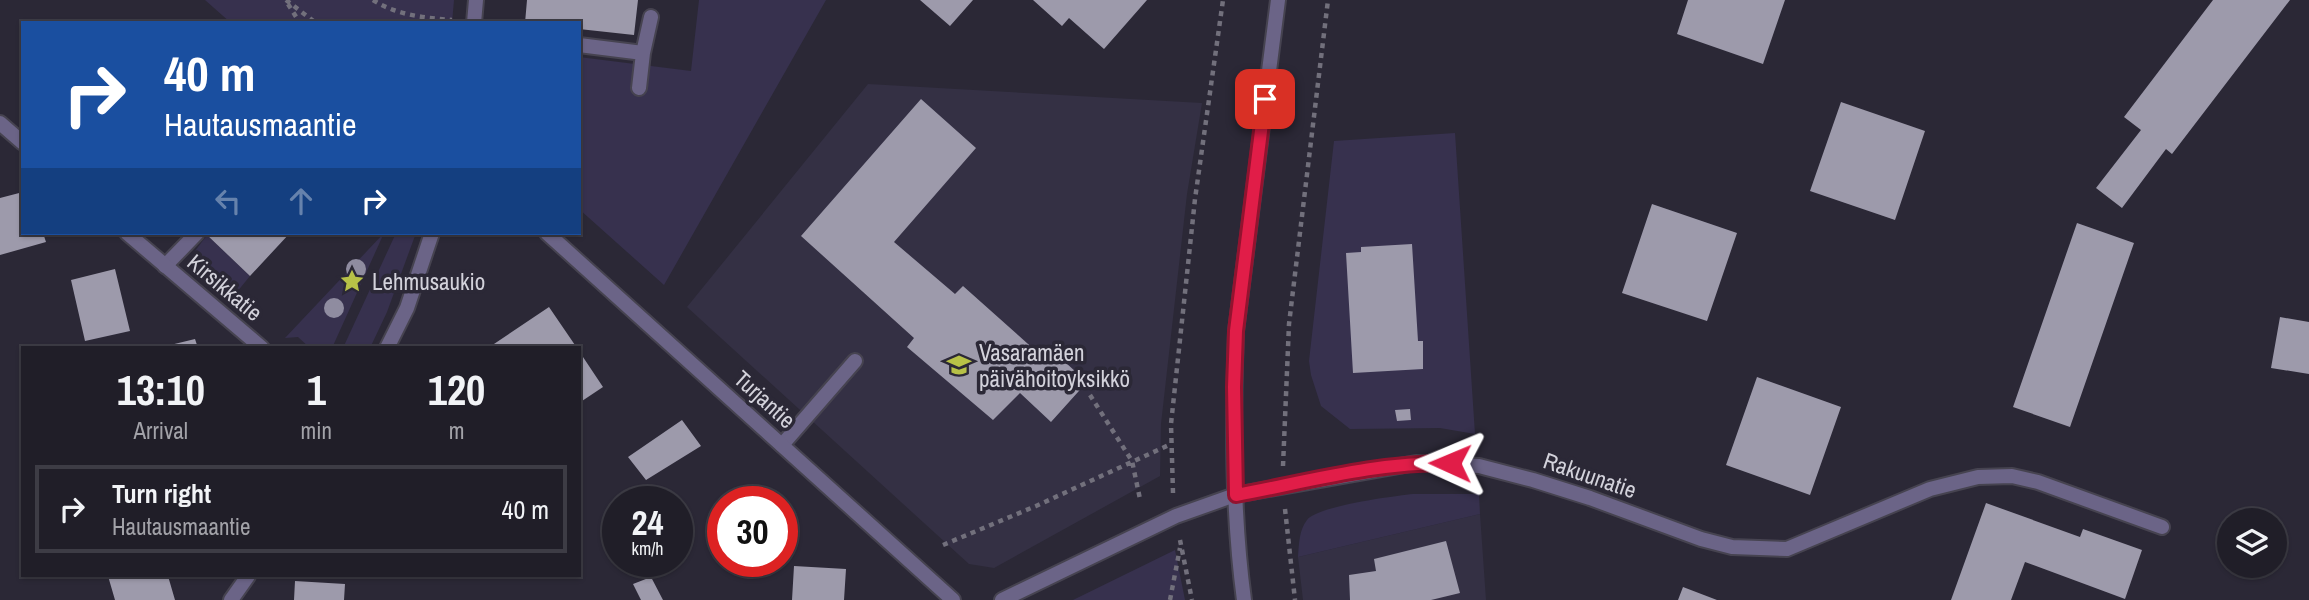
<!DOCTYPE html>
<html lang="en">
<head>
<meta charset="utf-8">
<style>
	:root { --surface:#201e28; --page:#282730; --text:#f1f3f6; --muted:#a2a2a8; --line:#3d3c45 }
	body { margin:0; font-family:"Archivo Narrow",sans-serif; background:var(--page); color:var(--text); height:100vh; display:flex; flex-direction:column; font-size:26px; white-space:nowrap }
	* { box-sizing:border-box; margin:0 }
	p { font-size:23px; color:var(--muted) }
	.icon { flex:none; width:38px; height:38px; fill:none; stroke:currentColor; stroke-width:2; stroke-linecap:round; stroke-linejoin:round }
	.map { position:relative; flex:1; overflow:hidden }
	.sheet { position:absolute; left:21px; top:346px; width:560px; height:231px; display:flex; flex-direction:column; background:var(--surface); border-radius:0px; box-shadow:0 2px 5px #0004,0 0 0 2px var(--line) }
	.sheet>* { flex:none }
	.hud { position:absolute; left:21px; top:21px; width:560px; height:214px; border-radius:0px; box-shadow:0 2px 5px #0004,0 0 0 2px var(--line); background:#1a4fa0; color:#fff; overflow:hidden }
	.fabs { position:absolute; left:2217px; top:508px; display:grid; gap:14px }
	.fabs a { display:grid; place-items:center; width:70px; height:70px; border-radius:50%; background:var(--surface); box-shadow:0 2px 5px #0004,0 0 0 2px var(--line); font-size:35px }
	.speed { position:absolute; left:602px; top:486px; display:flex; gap:14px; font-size:35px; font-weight:700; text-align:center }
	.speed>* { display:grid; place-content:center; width:91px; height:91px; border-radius:50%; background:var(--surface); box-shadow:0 2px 5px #0004,0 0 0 2px var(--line); line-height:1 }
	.speed small { font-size:18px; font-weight:400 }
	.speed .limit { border:10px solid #d22; background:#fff; color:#111 }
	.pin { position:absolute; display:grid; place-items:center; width:60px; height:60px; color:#fff; margin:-30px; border-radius:14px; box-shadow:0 4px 10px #0006 }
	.me { position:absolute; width:77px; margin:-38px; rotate:271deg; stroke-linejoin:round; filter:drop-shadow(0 0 5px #0008) }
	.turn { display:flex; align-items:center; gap:24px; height:147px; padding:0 28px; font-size:32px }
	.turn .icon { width:91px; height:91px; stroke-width:2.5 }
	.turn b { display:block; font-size:49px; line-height:60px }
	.lanes { display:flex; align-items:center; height:66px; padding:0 28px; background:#0003; justify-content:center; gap:35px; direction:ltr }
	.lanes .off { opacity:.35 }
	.eta { display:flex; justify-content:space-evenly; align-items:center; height:119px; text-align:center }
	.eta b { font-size:42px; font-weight:700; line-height:49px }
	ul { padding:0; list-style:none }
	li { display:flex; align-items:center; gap:21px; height:88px; margin:0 14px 10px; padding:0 14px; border:4px solid var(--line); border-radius:0px }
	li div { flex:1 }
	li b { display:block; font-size:26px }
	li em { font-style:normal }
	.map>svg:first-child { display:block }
	.built { fill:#343044 }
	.green { fill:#37314e }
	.building { fill:#9d9aab }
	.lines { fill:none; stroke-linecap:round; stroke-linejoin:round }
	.service-casing { stroke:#464350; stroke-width:18 }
	.minor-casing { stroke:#464350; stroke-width:18 }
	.tertiary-casing { stroke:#464350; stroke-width:18 }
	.path { stroke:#72707c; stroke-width:4.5; stroke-dasharray:5 5; stroke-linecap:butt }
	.service { stroke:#6b6487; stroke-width:14 }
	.minor { stroke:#6b6487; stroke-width:14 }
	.tertiary { stroke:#6b6487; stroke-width:14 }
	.tree { fill:#8f8ca0 }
	.route-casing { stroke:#92132f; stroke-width:18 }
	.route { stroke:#e11d48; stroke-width:12 }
	.labels { text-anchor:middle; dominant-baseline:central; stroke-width:7; stroke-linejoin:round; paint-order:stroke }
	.poi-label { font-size:23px; fill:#d3d2db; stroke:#2b2836; text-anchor:start }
	.street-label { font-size:23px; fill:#d3d2db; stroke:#2b2836 }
</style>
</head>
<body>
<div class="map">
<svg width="2309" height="600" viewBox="0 0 2309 600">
	<rect width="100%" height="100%" fill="#2b2836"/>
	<path class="built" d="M 868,84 L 1202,103 L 1187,194 L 1161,424 L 1160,476 L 994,568 L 969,564 L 687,307 Z
		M 1480,514 L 1486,600 L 1303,600 L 1298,557 Z"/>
	<path class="green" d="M 205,0 L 454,0 L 452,23 L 231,23 Z
		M 699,0 L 826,0 L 664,285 L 579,209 L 579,57 L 691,71 Z
		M 1455,133 L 1475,434 L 1440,428 L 1350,429 L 1321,406 L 1311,375 L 1309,361 L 1334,141 Z
		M 384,233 L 332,348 L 310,348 L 298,337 L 285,338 Z
		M 396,233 L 416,233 L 387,312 L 370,348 L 343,348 Z
		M 207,235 L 250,276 L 232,298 L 189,259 Z
		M 1413,494 L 1479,494 L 1480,514 L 1298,557 C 1299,544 1299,530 1307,520 C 1317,506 1394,496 1413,494 Z
		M 1175,550 L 1185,600 L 1073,600 Z"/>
	<path class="building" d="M 527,0 L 638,0 L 634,35 L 579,29 L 579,23 L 525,23 Z
		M 920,0 L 973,0 L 950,26 Z
		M 1033,0 L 1147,0 L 1104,49 L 1069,18 L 1062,26 Z
		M 1688,0 L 1785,0 L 1763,64 L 1677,34 Z
		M 2213,0 L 2290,0 L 2172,154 L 2166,149 L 2122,208 L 2096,188 L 2141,130 L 2124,117 Z
		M 921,99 L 976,148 L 894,242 L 955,294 L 963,286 L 1047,361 L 1055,353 L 1087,382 L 1051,422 L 1020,393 L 993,420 L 907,347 L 914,338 L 801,236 Z
		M 1841,102 L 1925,131 L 1895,220 L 1810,191 Z
		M 23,192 L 23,233 L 43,233 L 46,242 L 0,255 L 0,198 Z
		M 1652,204 L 1737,233 L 1707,321 L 1622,293 Z
		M 2077,223 L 2134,243 L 2070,427 L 2013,407 Z
		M 209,233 L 290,233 L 250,276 L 207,235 Z
		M 1412,244 L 1418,341 L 1423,341 L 1423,369 L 1353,373 L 1346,253 L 1361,252 L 1361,247 Z
		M 115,269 L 130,331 L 85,341 L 71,280 Z
		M 549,307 L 577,348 L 488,348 Z
		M 2280,317 L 2309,322 L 2309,374 L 2271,368 Z
		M 195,339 L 198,348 L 162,348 L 162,347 Z
		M 579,351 L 603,387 L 579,403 Z
		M 1757,377 L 1841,407 L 1810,495 L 1726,465 Z
		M 1410,409 L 1411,420 L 1397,421 L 1395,410 Z
		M 682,420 L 701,446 L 646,480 L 628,457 Z
		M 1986,503 L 2080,537 L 2083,529 L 2142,550 L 2125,599 L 2025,562 L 2011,600 L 1951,600 Z
		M 1446,541 L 1460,593 L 1431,600 L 1350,600 L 1349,575 L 1376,571 L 1374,559 Z
		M 794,566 L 846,569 L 844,600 L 792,600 Z
		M 108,576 L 168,576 L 175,600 L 115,600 Z
		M 651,577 L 663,600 L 641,600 L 633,584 Z
		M 295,581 L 345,584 L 344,600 L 294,600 Z
		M 1683,587 L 1717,600 L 1678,600 Z"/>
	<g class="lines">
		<g class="service-casing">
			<path id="service" d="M 579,45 L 643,53
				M 639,88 L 643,53 L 651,17
				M 165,266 L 197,233
				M 782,445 L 855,361"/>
		</g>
		<g class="minor-casing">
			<path id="minor" d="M 474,23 L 476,0
				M 0,123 L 23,143
				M 127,233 L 262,348
				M 547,233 L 953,600
				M 387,348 L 407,308 L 432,233
				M 231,600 L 248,576
				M 1002,600 L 1176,516 L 1235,495 L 1416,463 L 1479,466 L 1533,480 L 1590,498 L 1701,539 L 1732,547 L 1787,549 L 1930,489 L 1978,477 L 2012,476 L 2038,482 L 2162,527"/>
		</g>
		<g class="tertiary-casing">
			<path id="tertiary" d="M 1244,600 C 1232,511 1233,421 1236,331 L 1278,0"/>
		</g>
		<path class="path" d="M 286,0 L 316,23
			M 373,0 C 396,15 425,18 452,20
			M 288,4 L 300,23
			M 1090,395 L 1132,461 L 1140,499
			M 1283,466 L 1289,324 L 1328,0
			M 1173,493 L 1171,424 L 1195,199 L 1223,0
			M 1285,509 L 1295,600
			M 1180,540 L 1192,600
			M 943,545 L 1036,506 L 1171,444
			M 1170,600 L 1180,548"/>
		<use href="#service" class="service"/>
		<use href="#minor" class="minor"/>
		<use href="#tertiary" class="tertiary"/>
	</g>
	<g class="tree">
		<circle cx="356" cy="269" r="10"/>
		<circle cx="334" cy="308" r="10"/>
	</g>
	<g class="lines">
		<g class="route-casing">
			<path id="route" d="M 1265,99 L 1236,331 L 1234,387 L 1236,495 C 1306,482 1378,462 1450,463"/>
		</g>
		<use href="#route" class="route"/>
	</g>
	<defs>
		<g id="sight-bare" transform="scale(1.89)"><path d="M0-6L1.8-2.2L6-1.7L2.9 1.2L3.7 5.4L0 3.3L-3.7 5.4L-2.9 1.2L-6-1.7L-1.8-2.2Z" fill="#b7c147" stroke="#2b2836" stroke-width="2.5" paint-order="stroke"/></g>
		<g id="school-bare" transform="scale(1.89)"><path d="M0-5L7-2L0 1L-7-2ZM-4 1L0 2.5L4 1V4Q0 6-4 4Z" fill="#b7c147" stroke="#2b2836" stroke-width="2.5" paint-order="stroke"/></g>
	</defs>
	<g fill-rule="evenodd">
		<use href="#sight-bare" x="352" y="281"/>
		<use href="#school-bare" x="959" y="365"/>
	</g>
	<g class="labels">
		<g class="poi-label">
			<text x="372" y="281">Lehmusaukio</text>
			<text x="979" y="352">Vasaramäen<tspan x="979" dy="26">päivähoitoyksikkö</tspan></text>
		</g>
		<g class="street-label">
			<text transform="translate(225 287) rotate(40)">Kirsikkatie</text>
			<text transform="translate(765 399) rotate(42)">Turjantie</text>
			<text transform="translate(1590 475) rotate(19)">Rakuunatie</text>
		</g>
	</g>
</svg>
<div class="fabs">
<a><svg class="icon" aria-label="layers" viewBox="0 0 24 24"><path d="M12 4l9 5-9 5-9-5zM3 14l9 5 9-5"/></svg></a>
</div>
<div class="speed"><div>24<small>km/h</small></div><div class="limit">30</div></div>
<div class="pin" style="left:1265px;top:99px;background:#d93025"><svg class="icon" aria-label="arrive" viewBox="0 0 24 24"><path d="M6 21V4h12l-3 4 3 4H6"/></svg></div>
<svg class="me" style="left:1450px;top:463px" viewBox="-20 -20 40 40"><path d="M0-17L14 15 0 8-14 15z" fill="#e11d48" stroke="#fff" stroke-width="4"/></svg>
<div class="hud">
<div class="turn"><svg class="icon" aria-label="right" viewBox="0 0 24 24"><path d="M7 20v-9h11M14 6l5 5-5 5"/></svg><div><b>40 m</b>Hautausmaantie</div></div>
<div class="lanes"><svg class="icon off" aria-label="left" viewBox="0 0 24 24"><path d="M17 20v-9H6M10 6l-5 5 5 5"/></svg><svg class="icon off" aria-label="ahead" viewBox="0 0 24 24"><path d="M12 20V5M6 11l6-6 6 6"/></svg><svg class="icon" aria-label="right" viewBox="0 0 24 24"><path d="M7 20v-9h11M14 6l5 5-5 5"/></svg></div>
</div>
<section class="sheet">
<div class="eta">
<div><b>13:10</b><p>Arrival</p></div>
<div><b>1</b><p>min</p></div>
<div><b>120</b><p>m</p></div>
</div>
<ul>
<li><svg class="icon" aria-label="right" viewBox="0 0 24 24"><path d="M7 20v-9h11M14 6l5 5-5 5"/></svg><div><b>Turn right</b><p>Hautausmaantie</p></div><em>40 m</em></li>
</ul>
</section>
</div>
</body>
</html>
